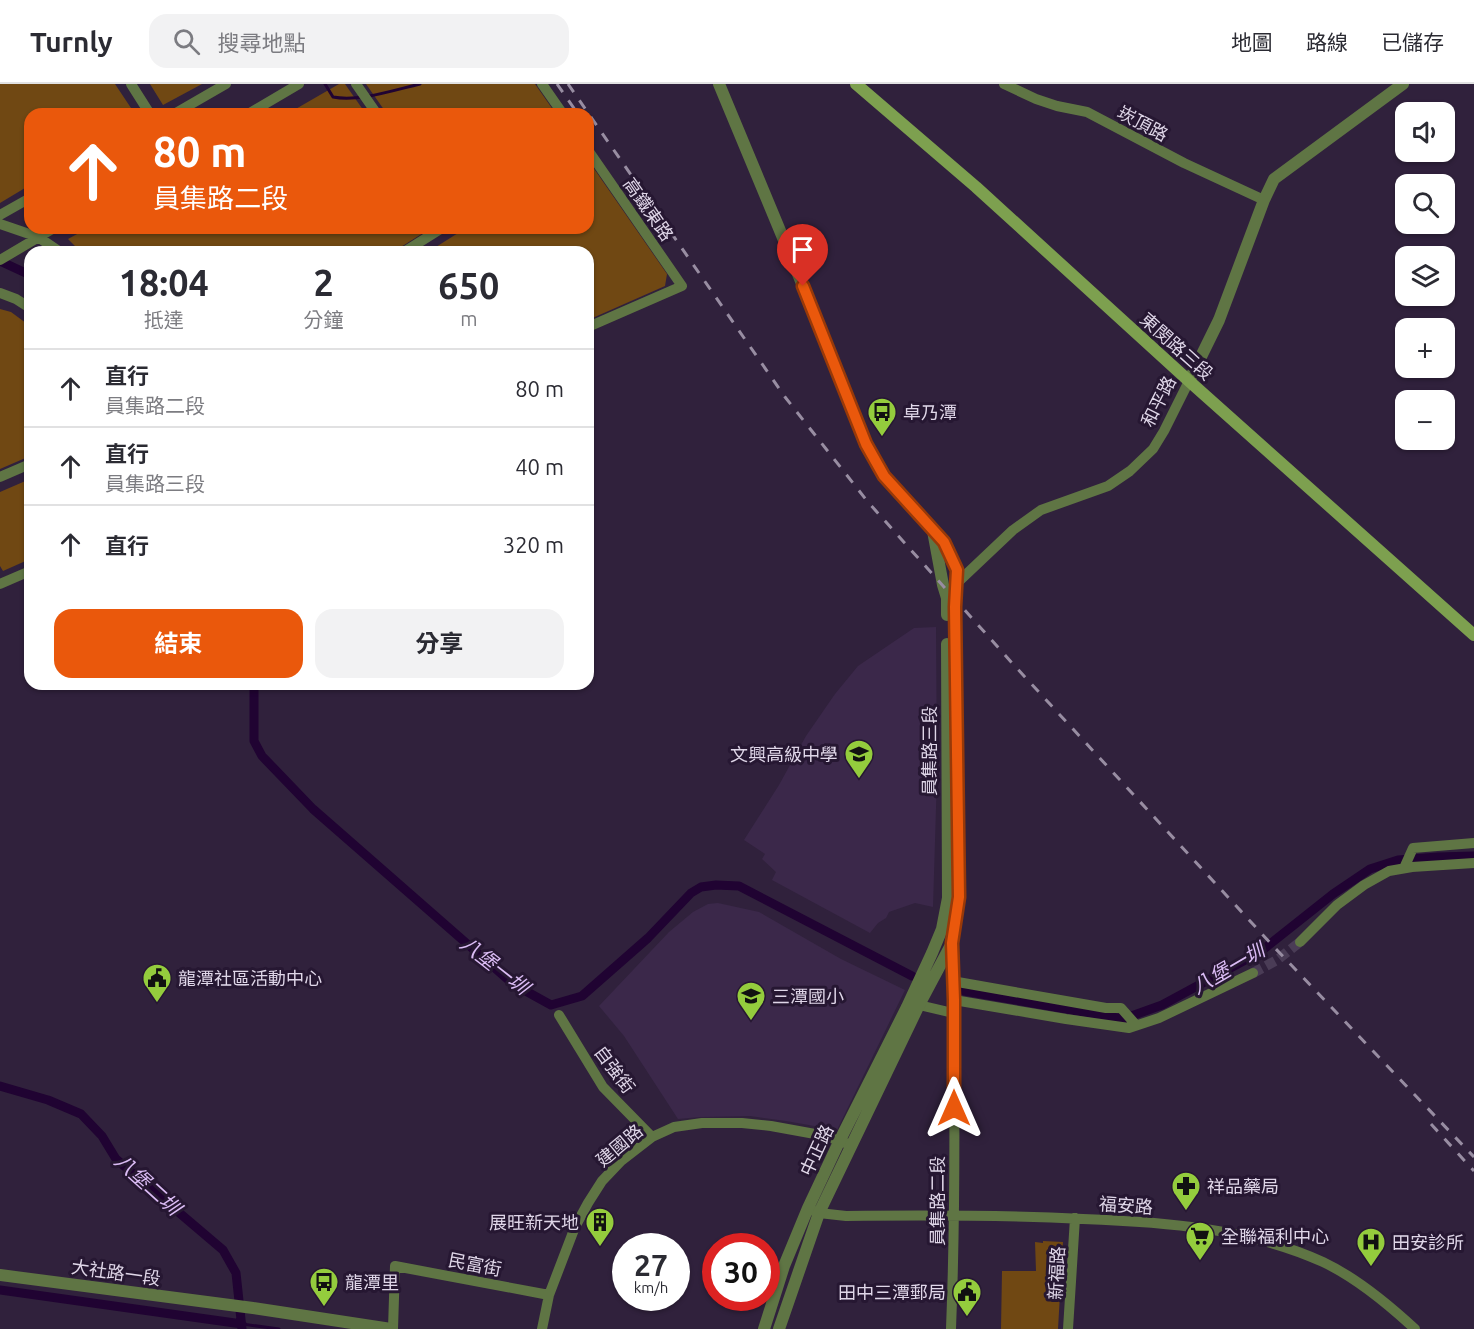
<!DOCTYPE html>
<html lang="zh-TW">
<head>
<meta charset="utf-8">
<style>
	:root { --surface:#fff; --page:#f2f2f3; --text:#2b2b33; --muted:#7c7c81; --line:#e1e1e2; --accent:#ea580c }
	body { margin:0; font-family:Ubuntu,"Noto Sans TC",sans-serif; background:var(--page); color:var(--text); height:100vh; display:flex; flex-direction:column; font-size:22px; white-space:nowrap }
	* { box-sizing:border-box; margin:0 }
	p { font-size:20px; color:var(--muted) }
	.icon { flex:none; width:33px; height:33px; fill:none; stroke:currentColor; stroke-width:2; stroke-linecap:round; stroke-linejoin:round }
	.map { position:relative; flex:1; overflow:hidden }
	.sheet { position:absolute; left:24px; top:162px; width:570px; height:444px; display:flex; flex-direction:column; background:var(--surface); border-radius:18px; box-shadow:0 2px 4px #0004 }
	.sheet>* { flex:none }
	.hud { position:absolute; left:24px; top:24px; width:570px; height:126px; border-radius:18px; box-shadow:0 2px 4px #0004; background:#ea580c; color:#fff; overflow:hidden }
	.tools { position:absolute; left:1395px; top:18px; display:grid; gap:12px }
	.tools a { display:grid; place-items:center; width:60px; height:60px; border-radius:12px; background:var(--surface); box-shadow:0 2px 4px #0004; font-size:30px }
	.speed { position:absolute; left:612px; top:1149px; display:flex; gap:12px; font-size:30px; font-weight:700; text-align:center }
	.speed>* { display:grid; place-content:center; width:78px; height:78px; border-radius:50%; background:var(--surface); box-shadow:0 2px 4px #0004; line-height:1 }
	.speed small { font-size:15px; font-weight:400 }
	.speed .limit { border:9px solid #d22; background:#fff; color:#111 }
	.pin { position:absolute; display:grid; place-items:center; width:51px; height:51px; color:#fff; margin:-62px -26px; border-radius:50% 50% 50% 0; rotate:-45deg; box-shadow:0 0 6px #0007 }
	.pin .icon { rotate:45deg }
	.me { position:absolute; width:66px; margin:-33px; rotate:0deg; stroke-linejoin:round; filter:drop-shadow(0 0 4px #0008) }
	.turn { display:flex; align-items:center; gap:21px; height:126px; padding:0 30px; font-size:27px }
	.turn .icon { width:78px; height:78px; stroke-width:2.5 }
	.turn b { display:block; font-size:42px; line-height:51px }
	.eta { display:flex; justify-content:space-evenly; align-items:center; height:102px; text-align:center }
	.eta b { font-size:36px; font-weight:700; line-height:42px }
	.action { display:flex; gap:12px; margin-top:auto; padding:12px 30px }
	.action a { flex:1; height:69px; border-radius:18px; background:var(--accent); color:#fff; font-size:24px; font-weight:700; line-height:69px; text-align:center }
	.action a+a { background:var(--page); color:var(--text) }
	ul { padding:0; list-style:none }
	li { display:flex; align-items:center; gap:18px; height:78px; padding:0 30px; border-top:2px solid var(--line) }
	li div { flex:1 }
	li b { display:block; font-size:22px }
	li em { font-style:normal }
	header { display:flex; align-items:center; gap:36px; box-sizing:border-box; height:84px; padding:0 30px; background:var(--surface); border-bottom:2px solid var(--line) }
	header strong { font-size:28px }
	nav { display:flex; gap:33px; margin-inline-start:auto; font-size:21px }
	.search { width:420px; height:54px; background:var(--page); display:flex; align-items:center; gap:15px; box-sizing:border-box; padding:0 21px; border-radius:18px; color:var(--muted); font-size:22px }
	.map>svg:first-child { display:block }
	.built { fill:#3b284a }
	.green { fill:#704813 }
	.lines { fill:none; stroke-linecap:round; stroke-linejoin:round }
	.stream { stroke:#200332; stroke-width:3 }
	.canal { stroke:#200332; stroke-width:9 }
	.minor-tunnel { stroke:#4a3c56; stroke-width:10; stroke-dasharray:10 5; stroke-linecap:butt }
	.minor { stroke:#5f7544; stroke-width:10 }
	.tertiary { stroke:#5f7544; stroke-width:12 }
	.secondary { stroke:#7da04f; stroke-width:12 }
	.rail { stroke:#988da2; stroke-width:3; stroke-dasharray:10 10; stroke-linecap:butt }
	.route-casing { stroke:#983908; stroke-width:15 }
	.route { stroke:#ea580c; stroke-width:10 }
	.labels { text-anchor:middle; dominant-baseline:central; stroke-width:6; stroke-linejoin:round; paint-order:stroke }
	.street-label { font-size:18px; fill:#dfd6e8; stroke:#261732 }
	.poi-label { font-size:18px; fill:#dfd6e8; stroke:#261732; text-anchor:start }
	.water-label { font-size:20px; font-style:italic; fill:#dbbcf5; stroke:#261732 }
</style>
</head>
<body>
<header>
<strong>Turnly</strong>
<div class="search"><svg class="icon" aria-label="search" viewBox="0 0 24 24"><circle cx="10" cy="10" r="6"/><path d="M15 15l6 6"/></svg>搜尋地點</div>
<nav><a>地圖</a><a>路線</a><a>已儲存</a></nav>
</header>
<div class="map">
<svg width="1474" height="1245" viewBox="0 0 1474 1245">
	<rect width="100%" height="100%" fill="#30213c"/>
	<path class="built" d="M 936,543 L 937,691 L 933,823 L 915,819 L 889,828 L 886,834 L 878,839 L 870,849 L 772,796 L 776,788 L 762,775 L 765,770 L 744,756 L 779,701 L 806,652 L 835,610 L 858,582 L 914,544 Z
		M 718,819 L 759,828 L 841,875 L 905,906 L 837,1046 L 786,1037 L 750,1032 L 700,1033 L 678,1035 L 624,952 L 599,922 L 669,848 L 693,828 L 708,820 Z"/>
	<path class="green" d="M 0,0 L 115,0 L 135,30 L 30,30 L 30,101 L 0,119 Z
		M 150,0 L 202,0 L 163,21 Z
		M 339,0 L 345,0 L 366,30 L 287,30 Z
		M 366,0 L 535,0 L 556,30 L 387,30 Z
		M 588,76 L 667,190 L 665,202 L 588,236 L 588,168 L 428,168 L 466,144 L 588,144 Z
		M 88,144 L 431,144 L 393,168 L 81,168 L 68,155 Z
		M 0,225 L 11,228 L 30,242 L 30,372 L 0,385 Z
		M 30,395 L 30,475 L 3,487 L 0,482 L 0,408 Z
		M 1043,1157 L 1063,1158 L 1058,1245 L 1001,1245 L 1002,1187 L 1036,1187 L 1035,1158 L 1043,1159 Z"/>
	<g class="lines">
		<path class="stream" d="M 325,0 L 333,13 C 359,18 394,6 420,0
			M 242,1240 L 279,1245"/>
		<path class="canal" d="M 0,177 L 30,191
			M 254,600 L 254,657 L 262,672 L 313,725 L 513,900 L 551,921 L 582,912 L 648,854 L 691,809 L 701,803 L 716,801 L 739,802 L 912,892
			M 964,907 L 1123,935 L 1162,921 L 1260,868 L 1333,810 L 1370,785 L 1398,776 L 1438,773 L 1474,772
			M 0,1002 L 48,1016 L 81,1030 L 102,1052 L 116,1075 L 223,1166 L 236,1189 L 242,1245
			M 0,1206 L 242,1240"/>
		<path class="minor-tunnel" d="M 1253,889 L 1277,876 L 1300,858"/>
		<path class="minor" d="M 131,0 L 150,30
			M 356,0 L 377,30
			M 542,0 L 563,30
			M 1004,0 L 1036,15 L 1057,22 L 1087,28 L 1184,79 L 1264,116
			M 174,30 L 226,0
			M 248,30 L 299,0
			M 588,66 L 682,202 L 588,243
			M 0,131 L 30,114
			M 0,140 L 38,153 L 60,168
			M 404,168 L 442,144
			M 0,176 L 54,144
			M 0,209 L 16,215 L 30,224
			M 0,393 L 30,380
			M 0,500 L 30,487
			M 954,503 L 957,499 L 1013,446 L 1041,426 L 1108,402 L 1130,387 L 1153,365 L 1164,347 L 1189,297
			M 1404,784 L 1413,764 L 1474,759
			M 1300,858 L 1337,821 L 1364,801 L 1389,787 L 1412,783 L 1474,779
			M 952,897 L 1106,924 L 1121,924 L 1136,941
			M 954,916 L 1066,935 L 1129,944 L 1159,934 L 1253,889
			M 919,921 L 953,929
			M 559,931 L 603,1003 L 652,1053
			M 814,1127 L 819,1129 L 846,1132 C 925,1131 1004,1131 1083,1135 C 1165,1138 1248,1144 1323,1178 C 1357,1194 1388,1220 1415,1245
			M 393,1245 L 395,1182 L 549,1211
			M 542,1245 L 549,1211 L 575,1143 L 588,1119 L 602,1097 L 621,1077 L 652,1053 L 674,1043 L 702,1039 L 742,1039 L 771,1042 L 826,1052 L 851,1061
			M 951,1245 C 956,1116 955,987 952,858
			M 1068,1245 L 1075,1134"/>
		<path class="tertiary" d="M 719,0 L 803,202 L 866,360 L 884,392 L 944,458 L 957,486 L 955,523 L 959,813 L 952,859 L 919,921 L 819,1129 L 779,1245
			M 1189,297 L 1219,236 L 1264,116 L 1274,95 L 1403,0
			M 933,447 L 943,501 L 947,514 L 947,531
			M 0,1191 L 253,1224 L 391,1245
			M 764,1245 L 784,1182 L 808,1124 L 839,1058 L 907,923 L 932,869 L 942,845 L 948,814 L 947,560"/>
		<path class="secondary" d="M 856,0 L 976,103 L 1189,297 L 1474,551"/>
		<path class="rail" d="M 557,0 L 578,30
			M 568,0 L 785,313 L 868,418 L 1013,580 L 1274,863 L 1474,1073
			M 1431,1040 L 1474,1087"/>
	</g>
	<g class="lines">
		<g class="route-casing">
			<path id="route" d="M 803,202 L 866,360 L 884,392 L 944,458 L 957,486 L 955,523 L 959,813 L 952,859 L 954,916 L 954,1024"/>
		</g>
		<use href="#route" class="route"/>
	</g>
	<defs>
		<g id="bus-pin" transform="scale(1.5)"><path d="M0 17L-7.5 6A9.5 9.5 0 1 1 7.5 6Z" fill="#94cc3d" stroke="#261732"/><path d="M-5-6H5V4H4V6H2V4H-2V6H-4V4H-5ZM-3.5-4V0h7V-4ZM-3.5 1.2v1.5H-2V1.2ZM2 1.2v1.5H3.5V1.2Z" fill="#111"/></g>
		<g id="school-pin" transform="scale(1.5)"><path d="M0 17L-7.5 6A9.5 9.5 0 1 1 7.5 6Z" fill="#94cc3d" stroke="#261732"/><path d="M0-5L7-2L0 1L-7-2ZM-4 1L0 2.5L4 1V4Q0 6-4 4Z" fill="#111"/></g>
		<g id="civic-pin" transform="scale(1.5)"><path d="M0 17L-7.5 6A9.5 9.5 0 1 1 7.5 6Z" fill="#94cc3d" stroke="#261732"/><path d="M-.6-6.5H3V-4.5H.6V-3L4-1V1h2V6H-6V1h2V-1L-.6-3ZM-1.2 2.5V6h2.4V2.5Z" fill="#111"/></g>
		<g id="pharmacy-pin" transform="scale(1.5)"><path d="M0 17L-7.5 6A9.5 9.5 0 1 1 7.5 6Z" fill="#94cc3d" stroke="#261732"/><path d="M-2-6h4v4h4v4h-4v4h-4v-4h-4v-4h4Z" fill="#111"/></g>
		<g id="building-pin" transform="scale(1.5)"><path d="M0 17L-7.5 6A9.5 9.5 0 1 1 7.5 6Z" fill="#94cc3d" stroke="#261732"/><path d="M-4-6H4V6H1V3H-1V6H-4ZM-2.5-4.3h1.7v1.8h-1.7ZM.8-4.3h1.7v1.8H.8ZM-2.5-1h1.7V.8h-1.7ZM.8-1h1.7V.8H.8Z" fill="#111"/></g>
		<g id="supermarket-pin" transform="scale(1.5)"><path d="M0 17L-7.5 6A9.5 9.5 0 1 1 7.5 6Z" fill="#94cc3d" stroke="#261732"/><path d="M-6-5.5h2.5l.6 2H6L4.5 2H-2.5L-4.4-4H-6ZM-1.5 3.2a1.3 1.3 0 1 0 .1 0ZM3 3.2a1.3 1.3 0 1 0 .1 0Z" fill="#111"/></g>
		<g id="hospital-pin" transform="scale(1.5)"><path d="M0 17L-7.5 6A9.5 9.5 0 1 1 7.5 6Z" fill="#94cc3d" stroke="#261732"/><path d="M-5-5h3v3.5h4V-5h3V5h-3V1.5h-4V5h-3Z" fill="#111"/></g>
	</defs>
	<g fill-rule="evenodd">
		<use href="#bus-pin" x="882" y="328"/>
		<use href="#school-pin" x="859" y="670"/>
		<use href="#civic-pin" x="157" y="894"/>
		<use href="#school-pin" x="751" y="912"/>
		<use href="#pharmacy-pin" x="1186" y="1102"/>
		<use href="#building-pin" x="600" y="1138"/>
		<use href="#supermarket-pin" x="1200" y="1152"/>
		<use href="#hospital-pin" x="1371" y="1158"/>
		<use href="#bus-pin" x="324" y="1198"/>
		<use href="#civic-pin" x="967" y="1208"/>
	</g>
	<g class="labels">
		<g class="street-label">
			<text transform="translate(1143 39) rotate(28)">崁頂路</text>
			<text transform="translate(649 125) rotate(55)">高鐵東路</text>
			<text transform="translate(1177 262) rotate(42)">東閔路三段</text>
			<text transform="translate(1158 317) rotate(-63)">和平路</text>
			<text transform="translate(929 667) rotate(-90)">員集路三段</text>
			<text transform="translate(615 985) rotate(53)">自強街</text>
			<text transform="translate(619 1061) rotate(-40)">建國路</text>
			<text transform="translate(816 1066) rotate(-65)">中正路</text>
			<text transform="translate(937 1117) rotate(-90)">員集路二段</text>
			<text transform="translate(1126 1121) rotate(4)">福安路</text>
			<text transform="translate(475 1180) rotate(11)">民富街</text>
			<text transform="translate(116 1188) rotate(8)">大社路一段</text>
			<text transform="translate(1056 1189) rotate(-87)">新福路</text>
		</g>
		<g class="poi-label">
			<text x="903" y="328">卓乃潭</text>
			<text x="838" y="670" text-anchor="end">文興高級中學</text>
			<text x="178" y="894">龍潭社區活動中心</text>
			<text x="772" y="912">三潭國小</text>
			<text x="1207" y="1102">祥品藥局</text>
			<text x="579" y="1138" text-anchor="end">展旺新天地</text>
			<text x="1221" y="1152">全聯福利中心</text>
			<text x="1392" y="1158">田安診所</text>
			<text x="345" y="1198">龍潭里</text>
			<text x="946" y="1208" text-anchor="end">田中三潭郵局</text>
		</g>
		<g class="water-label">
			<text transform="translate(495 881) rotate(38)">八堡一圳</text>
			<text transform="translate(1228 884) rotate(-30)">八堡一圳</text>
			<text transform="translate(148 1100) rotate(42)">八堡二圳</text>
		</g>
	</g>
</svg>
<div class="tools">
<a><svg class="icon" aria-label="sound" viewBox="0 0 24 24"><path d="M4 9h4l5-4v14l-5-4H4zM17 9q2 3 0 6"/></svg></a>
<a><svg class="icon" aria-label="search" viewBox="0 0 24 24"><circle cx="10" cy="10" r="6"/><path d="M15 15l6 6"/></svg></a>
<a><svg class="icon" aria-label="layers" viewBox="0 0 24 24"><path d="M12 4l9 5-9 5-9-5zM3 14l9 5 9-5"/></svg></a>
<a>+</a>
<a>−</a>
</div>
<div class="speed"><div>27<small>km/h</small></div><div class="limit">30</div></div>
<div class="pin" style="left:803px;top:202px;background:#d93025"><svg class="icon" aria-label="arrive" viewBox="0 0 24 24"><path d="M6 21V4h12l-3 4 3 4H6"/></svg></div>
<svg class="me" style="left:954px;top:1024px" viewBox="-20 -20 40 40"><path d="M0-17L14 15 0 8-14 15z" fill="#ea580c" stroke="#fff" stroke-width="4"/></svg>
<div class="hud">
<div class="turn"><svg class="icon" aria-label="ahead" viewBox="0 0 24 24"><path d="M12 20V5M6 11l6-6 6 6"/></svg><div><b>80 m</b>員集路二段</div></div>
</div>
<section class="sheet">
<div class="eta">
<div><b>18:04</b><p>抵達</p></div>
<div><b>2</b><p>分鐘</p></div>
<div><b>650</b><p>m</p></div>
</div>
<ul>
<li><svg class="icon" aria-label="ahead" viewBox="0 0 24 24"><path d="M12 20V5M6 11l6-6 6 6"/></svg><div><b>直行</b><p>員集路二段</p></div><em>80 m</em></li>
<li><svg class="icon" aria-label="ahead" viewBox="0 0 24 24"><path d="M12 20V5M6 11l6-6 6 6"/></svg><div><b>直行</b><p>員集路三段</p></div><em>40 m</em></li>
<li><svg class="icon" aria-label="ahead" viewBox="0 0 24 24"><path d="M12 20V5M6 11l6-6 6 6"/></svg><div><b>直行</b></div><em>320 m</em></li>
</ul>
<div class="action"><a>結束</a><a>分享</a></div>
</section>
</div>
</body>
</html>
